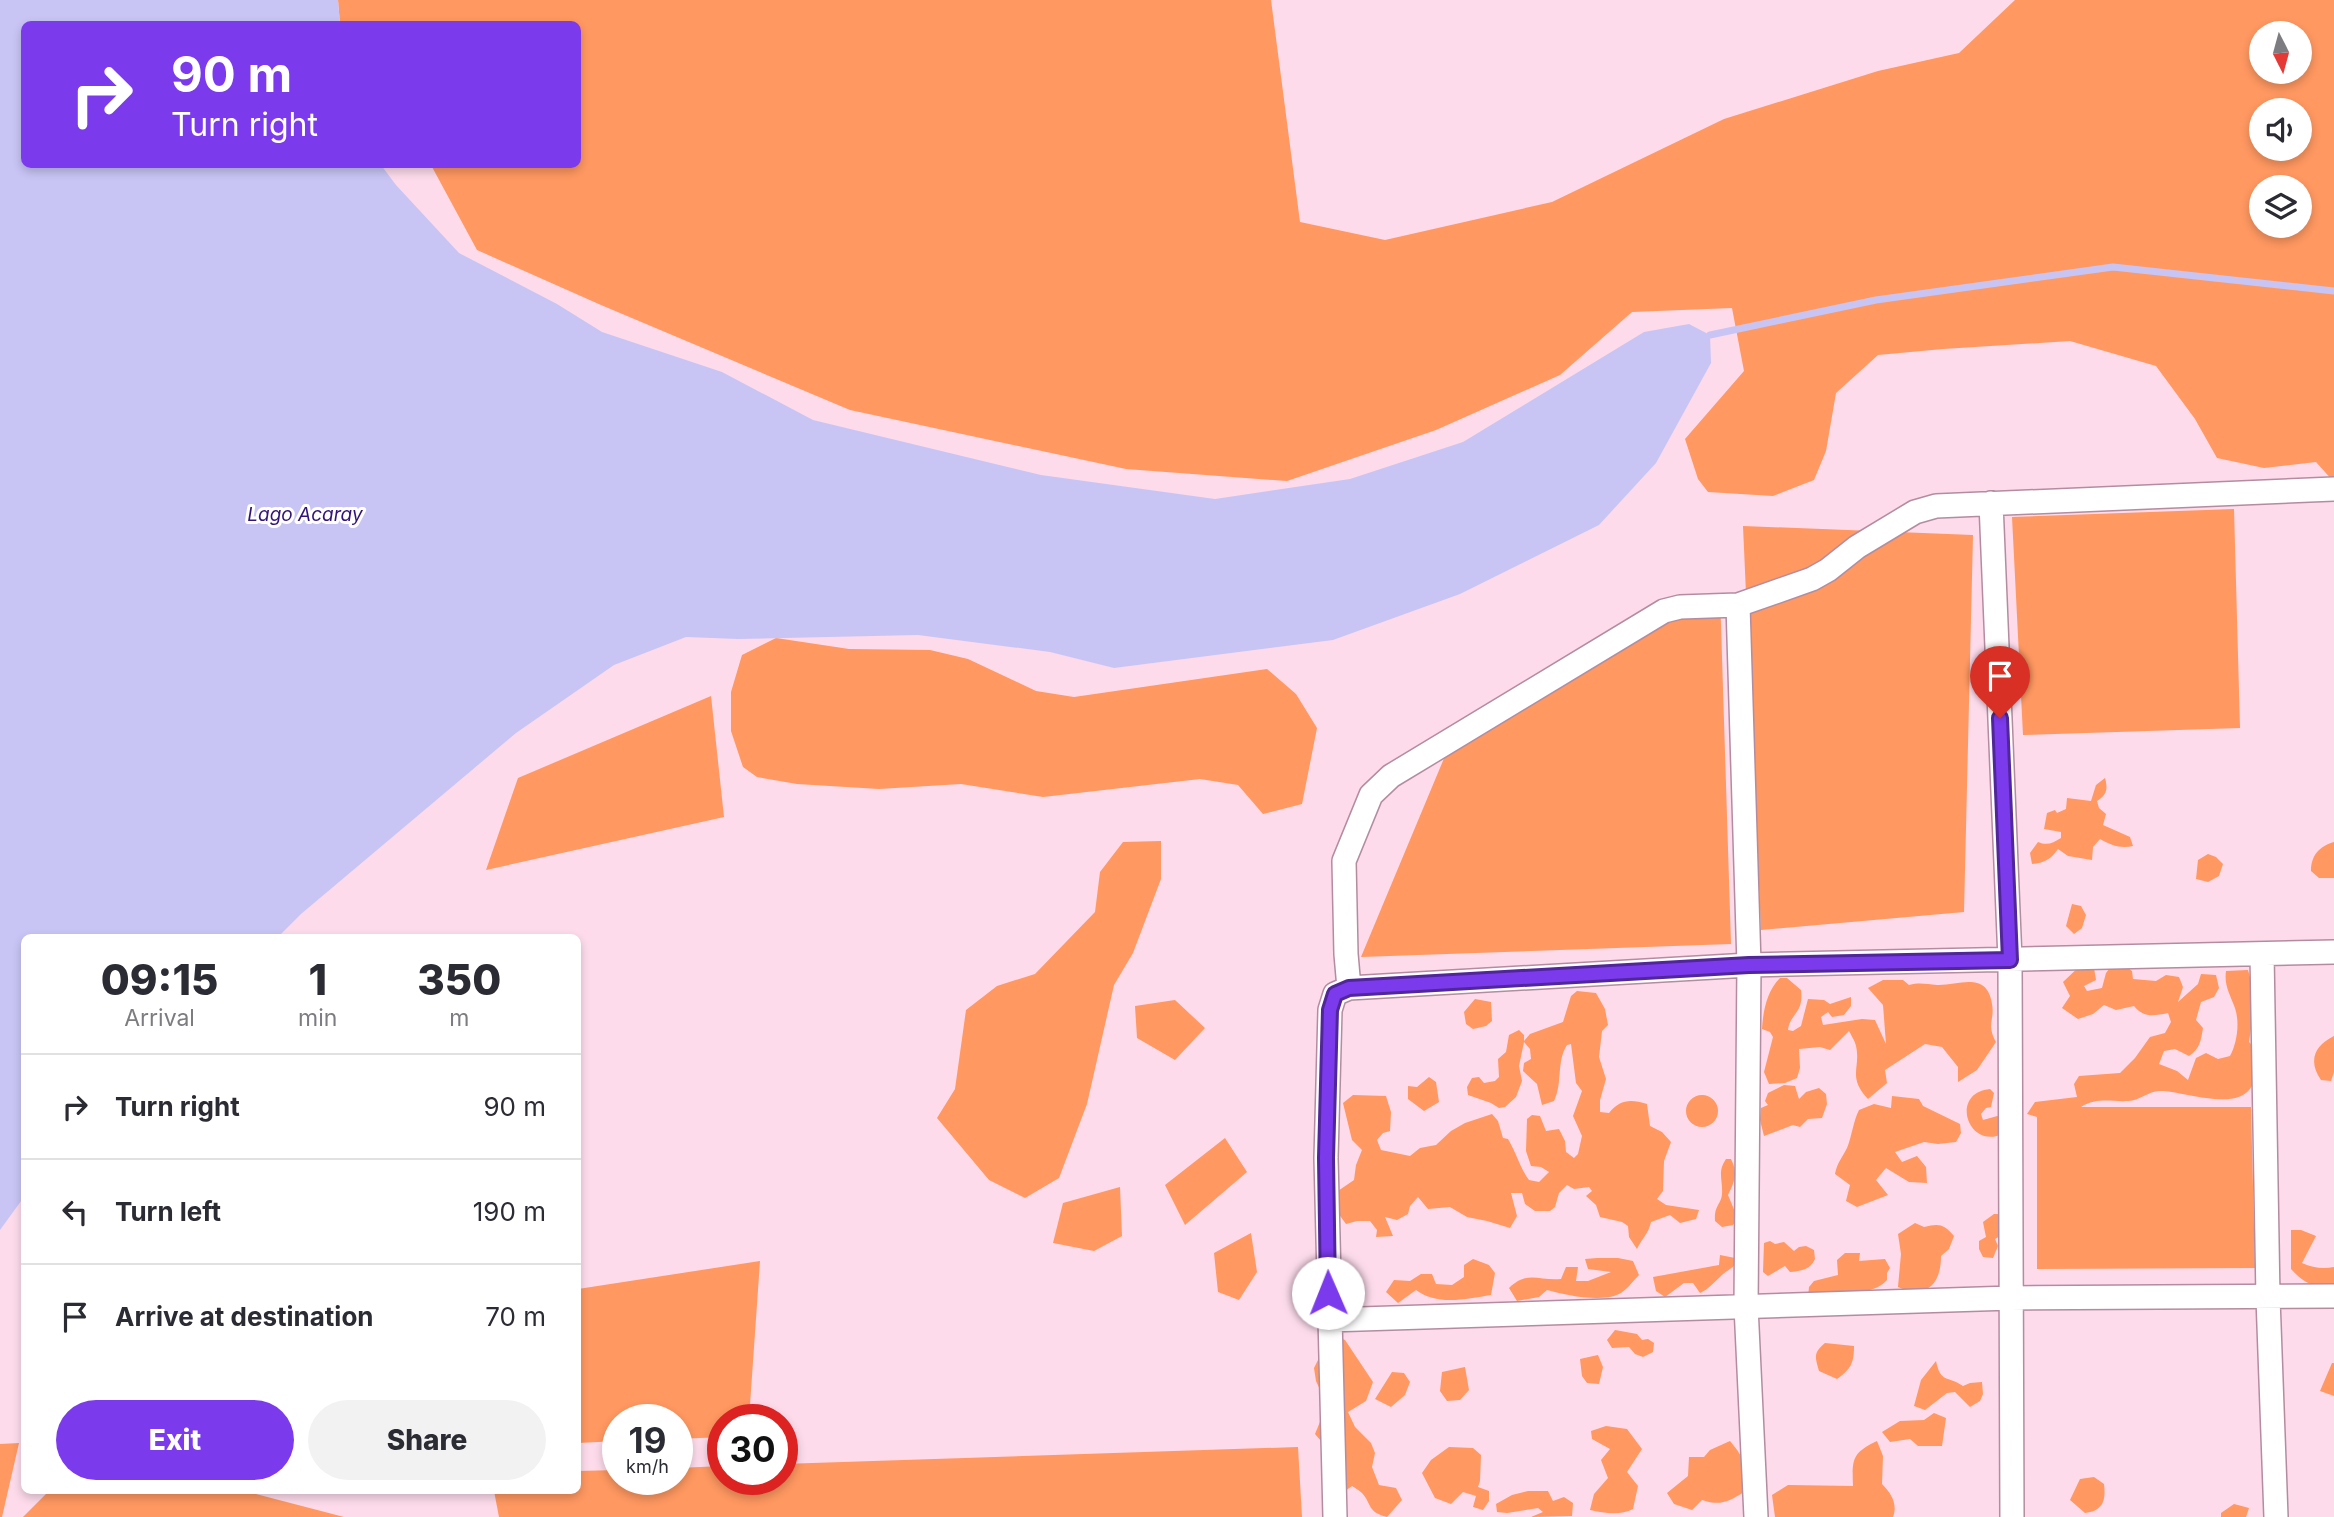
<!DOCTYPE html>
<html lang="en">
<head>
<meta charset="utf-8">
<style>
	:root { --surface:#fff; --page:#f2f2f3; --text:#2b2b33; --muted:#7c7c81; --line:#e1e1e2; --accent:#7c3aed }
	body { margin:0; font-family:Inter,sans-serif; background:var(--page); color:var(--text); height:100vh; display:flex; flex-direction:column; font-size:26px; white-space:nowrap }
	* { box-sizing:border-box; margin:0 }
	p { font-size:23px; color:var(--muted) }
	.icon { flex:none; width:38px; height:38px; fill:none; stroke:currentColor; stroke-width:2; stroke-linecap:round; stroke-linejoin:round }
	.map { position:relative; flex:1; overflow:hidden }
	.sheet { position:absolute; left:21px; top:934px; width:560px; height:560px; display:flex; flex-direction:column; background:var(--surface); border-radius:10px; box-shadow:0 4px 10px #0003 }
	.sheet>* { flex:none }
	.hud { position:absolute; left:21px; top:21px; width:560px; height:147px; border-radius:10px; box-shadow:0 4px 10px #0003; background:#7c3aed; color:#fff; overflow:hidden }
	.needle { width:46px; rotate:174deg }
	.tools { position:absolute; left:2249px; top:21px; display:grid; gap:14px }
	.tools a { display:grid; place-items:center; width:63px; height:63px; border-radius:50%; background:var(--surface); box-shadow:0 4px 10px #0003; font-size:35px }
	.speed { position:absolute; left:602px; top:1404px; display:flex; gap:14px; font-size:35px; font-weight:700; text-align:center }
	.speed>* { display:grid; place-content:center; width:91px; height:91px; border-radius:50%; background:var(--surface); box-shadow:0 4px 10px #0003; line-height:1 }
	.speed small { font-size:18px; font-weight:400 }
	.speed .limit { border:10px solid #d22; background:#fff; color:#111 }
	.pin { position:absolute; display:grid; place-items:center; width:60px; height:60px; color:#fff; margin:-72px -30px; border-radius:50% 50% 50% 0; rotate:-45deg; box-shadow:0 0 7px #0007 }
	.pin .icon { rotate:45deg }
	.me { position:absolute; width:77px; margin:-38px; rotate:359deg; stroke-linejoin:round; filter:drop-shadow(0 0 5px #0008) }
	.turn { display:flex; align-items:center; gap:24px; height:147px; padding:0 35px; font-size:32px }
	.turn .icon { width:91px; height:91px; stroke-width:2.5 }
	.turn b { display:block; font-size:49px; line-height:60px }
	.eta { display:flex; justify-content:space-evenly; align-items:center; height:119px; text-align:center }
	.eta b { font-size:42px; font-weight:800; line-height:49px }
	.action { display:flex; gap:14px; margin-top:auto; padding:14px 35px }
	.action a { flex:1; height:80px; border-radius:42px; background:var(--accent); color:#fff; font-size:28px; font-weight:800; line-height:80px; text-align:center }
	.action a+a { background:var(--page); color:var(--text) }
	ul { padding:0; list-style:none }
	li { display:flex; align-items:center; gap:21px; height:105px; padding:0 35px; border-top:2px solid var(--line) }
	li div { flex:1 }
	li b { display:block; font-size:26px }
	li em { font-style:normal }
	.map>svg:first-child { display:block }
	.green { fill:#ff9861; fill-rule:evenodd }
	.water { fill:#c8c5f5 }
	.lines { fill:none; stroke-linecap:round; stroke-linejoin:round }
	.stream { stroke:#c8c5f5; stroke-width:7 }
	.minor-casing { stroke:#b48ca0; stroke-width:26 }
	.minor { stroke:#fff; stroke-width:23 }
	.route-casing { stroke:#51269a; stroke-width:18 }
	.route { stroke:#7c3aed; stroke-width:12 }
	.labels { text-anchor:middle; dominant-baseline:central; stroke-width:6; stroke-linejoin:round; paint-order:stroke }
	.water-label { font-size:19px; font-style:italic; fill:#321379; stroke:#fff }
</style>
</head>
<body>
<div class="map">
<svg width="2334" height="1517" viewBox="0 0 2334 1517">
	<rect width="100%" height="100%" fill="#fddbeb"/>
	<path class="green" d="M 338,0 L 1271,0 L 1300,222 L 1385,240 L 1552,202 L 1724,119 L 1878,71 L 1959,53 L 2015,0 L 2334,0 L 2334,482 L 2316,462 L 2264,468 L 2217,458 L 2195,419 L 2156,366 L 2070,341 L 1943,349 L 1878,355 L 1836,393 L 1826,451 L 1814,480 L 1773,496 L 1708,492 L 1698,479 L 1685,439 L 1744,371 L 1732,308 L 1632,312 L 1560,375 L 1436,430 L 1287,481 L 1126,469 L 850,410 L 601,305 L 477,250 L 431,165 L 578,164 L 578,24 L 340,24 ZM 2261,33 L 2300,33 L 2300,72 L 2261,72 ZM 2261,110 L 2300,110 L 2300,149 L 2261,149 ZM 2261,187 L 2300,187 L 2300,226 L 2261,226 Z
		M 2234,509 L 2240,728 L 2023,735 L 2012,517 Z
		M 1743,526 L 1973,535 L 1964,912 L 1761,930 Z
		M 1720,593 L 1731,944 L 1361,957 L 1445,756 L 1709,595 Z
		M 776,638 L 849,649 L 930,650 L 968,659 L 1036,691 L 1074,697 L 1267,669 L 1296,694 L 1317,728 L 1302,804 L 1263,814 L 1238,785 L 1200,779 L 1043,797 L 961,784 L 879,789 L 797,784 L 757,777 L 743,767 L 731,731 L 731,692 L 742,655 Z
		M 711,696 L 724,817 L 486,870 L 518,778 Z
		M 2105,778 C 2108,789 2107,795 2097,801 L 2099,808 L 2106,814 L 2103,825 L 2130,837 L 2133,846 C 2120,849 2111,845 2100,839 L 2093,847 L 2092,860 L 2068,856 L 2058,849 C 2051,859 2044,863 2032,864 L 2030,853 L 2038,842 C 2047,846 2053,843 2061,838 L 2061,832 L 2044,829 L 2047,813 L 2055,810 L 2057,813 L 2066,809 L 2067,798 L 2091,801 L 2096,785 Z
		M 1161,841 L 1161,879 L 1133,953 L 1114,985 L 1087,1104 L 1059,1178 L 1025,1198 L 989,1180 L 937,1118 L 955,1089 L 966,1010 L 997,986 L 1035,974 L 1095,912 L 1100,872 L 1123,842 Z
		M 2334,842 L 2334,878 L 2319,878 L 2311,871 C 2311,855 2320,846 2334,842 Z
		M 2208,854 L 2216,857 L 2223,864 L 2219,876 L 2208,882 L 2196,879 L 2198,860 Z
		M 2072,904 L 2081,906 L 2086,915 L 2082,928 L 2074,934 L 2066,926 Z
		M 2113,964 L 2124,965 L 2132,971 L 2133,979 L 2156,981 L 2166,975 L 2179,977 L 2183,987 L 2178,1002 L 2198,984 L 2201,974 L 2216,975 L 2219,988 L 2214,997 L 2201,1002 L 2196,1020 L 2203,1028 C 2201,1040 2200,1049 2189,1056 L 2175,1049 L 2164,1051 L 2159,1064 L 2177,1071 L 2188,1080 L 2196,1058 L 2206,1053 L 2218,1059 L 2230,1056 C 2237,1043 2240,1023 2235,1008 C 2230,994 2224,986 2226,971 L 2248,970 C 2256,995 2253,1016 2249,1042 L 2255,1048 C 2255,1058 2257,1072 2254,1081 C 2243,1116 2184,1090 2159,1091 C 2149,1091 2139,1101 2128,1101 C 2111,1102 2097,1097 2081,1107 L 2251,1107 L 2255,1268 L 2037,1269 L 2037,1117 L 2027,1114 L 2035,1102 L 2077,1097 L 2074,1084 L 2079,1076 L 2120,1073 L 2135,1058 L 2150,1037 L 2165,1033 L 2171,1022 L 2168,1013 C 2153,1016 2144,1018 2134,1006 L 2116,1010 L 2104,1005 L 2093,1014 L 2078,1019 L 2062,1008 L 2070,996 L 2063,982 L 2081,965 L 2094,968 L 2096,980 L 2084,986 L 2087,991 L 2102,988 L 2106,973 Z
		M 1780,978 L 1787,978 L 1801,990 C 1804,1014 1790,1013 1788,1030 L 1793,1031 L 1801,1026 L 1808,999 L 1824,1000 L 1830,1004 L 1851,997 L 1851,1006 L 1844,1015 L 1832,1017 L 1828,1012 L 1821,1017 L 1823,1025 L 1862,1019 L 1875,1020 L 1886,1044 L 1883,1005 L 1868,988 L 1883,980 L 1903,980 L 1909,985 C 1920,982 1926,984 1937,985 C 1958,986 1987,970 1992,1004 C 1995,1020 1986,1024 1996,1042 L 1977,1070 L 1958,1082 L 1958,1067 L 1942,1047 L 1925,1044 L 1885,1070 L 1887,1083 L 1868,1099 C 1847,1077 1861,1068 1856,1046 C 1855,1041 1851,1035 1849,1031 L 1830,1050 L 1820,1047 L 1799,1049 L 1800,1068 L 1797,1078 L 1785,1083 L 1769,1084 L 1764,1072 L 1773,1037 L 1770,1032 L 1762,1029 C 1763,1011 1767,991 1780,978 Z
		M 1577,991 L 1596,993 L 1605,1009 L 1608,1025 L 1602,1031 L 1599,1057 L 1606,1079 L 1600,1100 L 1600,1112 L 1609,1113 C 1620,1099 1631,1099 1647,1104 L 1650,1126 L 1662,1132 L 1671,1142 L 1664,1161 L 1663,1191 L 1657,1199 L 1666,1205 L 1699,1210 L 1696,1219 L 1680,1223 L 1670,1215 L 1651,1222 C 1648,1235 1642,1238 1637,1249 L 1629,1237 L 1628,1226 L 1622,1222 L 1600,1217 L 1596,1205 L 1586,1196 L 1592,1191 L 1589,1187 L 1574,1189 L 1567,1185 L 1559,1193 L 1555,1207 L 1550,1211 L 1535,1211 L 1525,1204 L 1522,1193 L 1511,1193 L 1517,1216 L 1510,1228 L 1487,1221 L 1467,1217 L 1450,1207 L 1428,1209 L 1418,1197 L 1410,1206 L 1408,1214 L 1397,1220 L 1385,1217 L 1393,1236 L 1376,1237 L 1377,1230 L 1370,1221 L 1357,1221 L 1346,1224 L 1338,1213 L 1335,1193 L 1354,1180 L 1356,1165 L 1362,1150 L 1352,1140 L 1343,1103 L 1353,1095 L 1386,1096 L 1391,1112 L 1390,1131 L 1383,1133 L 1377,1140 L 1381,1150 L 1410,1156 L 1420,1148 L 1436,1145 L 1451,1131 L 1465,1123 L 1492,1114 L 1498,1121 L 1503,1138 L 1508,1139 C 1516,1152 1520,1168 1529,1180 L 1539,1182 L 1549,1172 L 1541,1167 L 1531,1166 L 1526,1151 L 1527,1119 L 1532,1115 L 1540,1116 L 1546,1131 L 1559,1129 L 1565,1141 L 1566,1152 L 1574,1158 L 1578,1154 L 1582,1136 L 1573,1116 L 1582,1091 L 1576,1083 L 1571,1044 L 1567,1045 C 1556,1062 1563,1083 1554,1101 L 1542,1105 L 1537,1084 L 1523,1071 L 1524,1063 L 1531,1059 L 1530,1049 L 1524,1042 L 1519,1066 L 1522,1081 L 1516,1097 L 1505,1107 L 1499,1108 L 1491,1103 L 1468,1095 L 1467,1087 L 1472,1078 L 1479,1077 L 1484,1083 L 1495,1081 L 1499,1077 L 1498,1059 L 1506,1052 L 1509,1035 L 1519,1030 L 1524,1035 L 1524,1041 L 1530,1034 L 1563,1022 L 1571,996 Z
		M 1475,999 L 1491,1002 L 1492,1021 L 1486,1026 L 1473,1029 L 1466,1024 L 1464,1012 Z
		M 1175,1000 L 1205,1028 L 1175,1060 L 1137,1038 L 1135,1006 Z
		M 2334,1036 L 2334,1072 L 2331,1081 L 2321,1080 C 2308,1061 2314,1046 2334,1036 Z
		M 1429,1077 L 1436,1082 L 1439,1102 L 1424,1111 L 1408,1099 L 1408,1086 L 1417,1087 Z
		M 1784,1085 L 1795,1086 L 1799,1099 L 1806,1092 L 1819,1088 L 1826,1094 L 1827,1104 L 1822,1118 L 1808,1119 L 1800,1127 L 1793,1125 L 1764,1136 L 1760,1120 L 1761,1108 L 1768,1105 L 1765,1101 L 1768,1093 Z
		M 1990,1089 L 1994,1093 L 1991,1107 L 1986,1108 L 1981,1114 L 1983,1120 L 2001,1115 L 2002,1134 C 1968,1150 1949,1093 1990,1089 Z
		M1686 1111a16 16 0 1 1 32 0a16 16 0 1 1-32 0Z
		M 1892,1096 L 1919,1099 L 1923,1106 L 1960,1124 L 1961,1133 L 1956,1142 L 1938,1144 L 1924,1142 L 1895,1152 L 1902,1162 L 1917,1156 L 1926,1167 L 1927,1183 L 1909,1182 L 1886,1168 L 1876,1180 L 1888,1195 L 1857,1207 L 1846,1201 L 1850,1185 L 1835,1174 C 1837,1163 1842,1158 1847,1148 C 1852,1136 1853,1122 1859,1110 L 1874,1104 L 1891,1108 Z
		M 1225,1138 L 1247,1172 L 1185,1225 L 1165,1185 Z
		M 1726,1159 L 1731,1159 C 1738,1173 1735,1181 1728,1195 L 1738,1219 L 1733,1225 L 1722,1227 L 1715,1221 C 1714,1205 1721,1205 1722,1194 C 1723,1180 1717,1172 1726,1159 Z
		M 1120,1187 L 1122,1236 L 1094,1251 L 1053,1243 L 1063,1203 Z
		M 1994,1214 L 2000,1214 L 2004,1234 L 1995,1239 L 1998,1246 L 1993,1258 L 1983,1257 L 1979,1249 L 1979,1241 L 1986,1237 L 1983,1222 Z
		M 1915,1223 L 1924,1227 C 1939,1223 1944,1224 1954,1236 L 1949,1249 L 1941,1256 C 1941,1285 1926,1299 1898,1287 L 1901,1254 L 1898,1234 Z
		M 2291,1230 L 2301,1230 L 2316,1236 L 2302,1263 C 2313,1268 2323,1269 2334,1267 L 2334,1284 C 2313,1288 2305,1284 2291,1269 Z
		M 1251,1233 L 1257,1272 L 1239,1300 L 1218,1292 L 1214,1253 Z
		M 1770,1241 L 1775,1244 L 1784,1242 L 1794,1251 L 1799,1247 L 1806,1246 L 1814,1250 L 1815,1259 C 1810,1270 1801,1271 1790,1272 L 1785,1266 L 1768,1276 L 1763,1272 L 1764,1243 Z
		M 1845,1253 L 1860,1253 L 1859,1261 L 1885,1259 L 1890,1268 L 1887,1273 L 1887,1280 C 1875,1293 1860,1291 1843,1292 L 1836,1299 L 1808,1297 L 1809,1287 L 1814,1281 L 1838,1275 L 1837,1260 Z
		M 1720,1255 L 1735,1258 L 1735,1265 C 1730,1270 1724,1272 1720,1277 C 1712,1284 1710,1288 1700,1293 L 1693,1283 L 1684,1283 L 1665,1297 L 1656,1291 L 1653,1277 L 1719,1265 Z
		M 1597,1258 L 1618,1258 L 1633,1261 L 1639,1275 C 1633,1281 1626,1291 1619,1294 C 1600,1303 1566,1295 1547,1290 L 1539,1297 L 1517,1301 L 1509,1288 C 1528,1270 1538,1281 1561,1279 L 1566,1267 L 1578,1267 L 1576,1281 L 1588,1281 L 1611,1272 L 1588,1269 L 1585,1259 Z
		M 1473,1259 L 1489,1265 L 1495,1273 L 1491,1295 C 1466,1299 1437,1306 1416,1290 L 1398,1303 L 1386,1292 L 1394,1280 L 1410,1281 L 1421,1274 L 1432,1274 L 1436,1284 L 1452,1285 L 1464,1277 L 1464,1265 Z
		M 760,1261 L 749,1419 L 723,1419 L 723,1437 L 677,1439 L 677,1419 L 618,1419 L 618,1441 L 578,1443 L 578,1289 Z
		M 1615,1330 L 1637,1334 L 1642,1340 L 1648,1339 L 1654,1343 L 1653,1352 L 1643,1357 L 1635,1354 L 1629,1347 L 1612,1348 L 1607,1340 Z
		M 1331,1334 L 1345,1340 L 1373,1382 L 1366,1401 L 1348,1412 L 1355,1427 L 1371,1443 L 1375,1453 L 1372,1467 L 1379,1485 L 1396,1488 L 1402,1500 L 1387,1517 C 1367,1512 1372,1504 1362,1493 C 1359,1490 1355,1488 1352,1486 L 1341,1494 L 1327,1448 L 1315,1434 L 1322,1417 L 1322,1394 L 1316,1381 L 1314,1368 Z
		M 1825,1343 L 1854,1346 C 1854,1363 1851,1369 1837,1379 L 1819,1371 C 1815,1357 1813,1353 1825,1343 Z
		M 1598,1355 L 1603,1367 L 1599,1384 L 1587,1383 L 1582,1376 L 1580,1359 Z
		M 1936,1361 C 1941,1384 1947,1375 1963,1386 L 1970,1383 L 1982,1382 L 1983,1394 L 1980,1401 L 1970,1407 L 1955,1392 L 1947,1393 L 1925,1410 L 1914,1406 L 1921,1380 Z
		M 2332,1363 L 2334,1363 L 2334,1396 L 2320,1391 Z
		M 1465,1367 L 1469,1390 L 1460,1400 L 1447,1401 L 1440,1391 L 1442,1372 Z
		M 1392,1372 L 1404,1373 L 1410,1382 L 1405,1395 L 1391,1407 L 1375,1399 Z
		M 1934,1413 L 1946,1418 L 1942,1446 L 1918,1446 L 1910,1439 L 1890,1442 L 1882,1432 L 1900,1421 L 1924,1420 Z
		M 1606,1426 L 1627,1429 L 1642,1449 L 1627,1472 L 1638,1486 L 1633,1509 C 1620,1516 1604,1513 1590,1510 L 1594,1494 L 1608,1478 L 1601,1460 L 1610,1449 L 1592,1439 L 1591,1431 Z
		M 1730,1441 C 1746,1460 1747,1467 1744,1492 C 1728,1502 1720,1506 1702,1500 L 1692,1510 L 1674,1504 L 1667,1493 L 1688,1476 L 1689,1457 L 1704,1457 L 1710,1450 Z
		M 1877,1441 L 1883,1456 L 1882,1484 C 1891,1493 1898,1504 1893,1517 L 1775,1517 L 1772,1495 L 1788,1485 L 1853,1486 C 1852,1459 1852,1453 1877,1441 Z
		M 19,1443 L 2,1517 L 0,1517 L 0,1444 Z
		M 1298,1447 L 1302,1517 L 499,1517 L 494,1491 L 578,1491 L 578,1471 L 618,1470 L 618,1479 L 677,1479 L 677,1468 L 723,1466 L 723,1479 L 782,1479 L 782,1464 Z
		M 1449,1447 L 1473,1448 L 1481,1455 L 1480,1481 L 1478,1487 L 1489,1491 L 1489,1501 L 1483,1510 L 1473,1507 L 1476,1496 L 1463,1492 L 1451,1504 L 1435,1498 L 1422,1473 L 1431,1460 Z
		M 2094,1477 L 2104,1484 C 2106,1501 2103,1511 2085,1513 L 2070,1500 L 2080,1479 Z
		M 49,1491 L 244,1491 L 344,1517 L 23,1517 Z
		M 1528,1491 L 1548,1491 L 1553,1501 L 1564,1497 L 1573,1503 L 1572,1516 L 1531,1517 L 1543,1512 L 1538,1508 L 1507,1513 L 1497,1512 L 1496,1504 L 1512,1495 Z
		M 2234,1504 L 2249,1508 L 2246,1517 L 2221,1517 L 2221,1513 Z"/>
	<path class="water" d="M 0,0 L 338,0 L 340,24 L 24,24 L 24,164 L 381,165 L 396,185 L 459,253 L 557,304 L 602,332 L 722,372 L 813,420 L 1041,475 L 1215,499 L 1350,479 L 1463,442 L 1644,332 L 1689,324 L 1710,335 L 1711,363 L 1656,463 L 1599,525 L 1460,594 L 1333,640 L 1114,668 L 1050,652 L 918,635 L 738,639 L 686,637 L 614,665 L 516,733 L 301,914 L 277,938 L 24,938 L 24,1197 L 0,1230 Z"/>
	<g class="lines">
		<path class="stream" d="M 1710,335 L 1876,300 L 2113,267 L 2334,291"/>
		<g class="minor-casing">
			<path id="minor" d="M 1991,503 L 2010,960 L 2012,1517
				M 1738,605 L 1749,965 L 1746,1306 L 1756,1517
				M 2262,954 L 2268,1298 L 2276,1517
				M 1349,988 L 1346,954 L 1344,861 L 1371,795 L 1391,776 L 1664,611 L 1680,607 L 1738,605 L 1812,579 L 1828,570 L 1857,547 L 1915,512 L 1936,506 L 2334,489
				M 1329,1320 L 2011,1298 L 2334,1296
				M 1335,1517 L 1326,1158 L 1330,1010 L 1335,994 L 1349,988 L 1749,965 L 2334,952"/>
		</g>
		<use href="#minor" class="minor"/>
	</g>
	<g class="lines">
		<g class="route-casing">
			<path id="route" d="M 1328,1293 L 1326,1158 L 1330,1010 L 1335,994 L 1349,988 L 1749,965 L 2010,960 L 2000,718"/>
		</g>
		<use href="#route" class="route"/>
	</g>
	<g class="labels">
		<g class="water-label">
			<text x="305" y="514">Lago Acaray</text>
		</g>
	</g>
</svg>
<div class="tools">
<a><svg class="needle" viewBox="-14 -14 28 28"><path d="M0-13l5 13h-10z" fill="#e53935"/><path d="M0 13l5-13h-10z" fill="#7c7c81"/></svg></a>
<a><svg class="icon" aria-label="sound" viewBox="0 0 24 24"><path d="M4 9h4l5-4v14l-5-4H4zM17 9q2 3 0 6"/></svg></a>
<a><svg class="icon" aria-label="layers" viewBox="0 0 24 24"><path d="M12 4l9 5-9 5-9-5zM3 14l9 5 9-5"/></svg></a>
</div>
<div class="speed"><div>19<small>km/h</small></div><div class="limit">30</div></div>
<div class="pin" style="left:2000px;top:718px;background:#d93025"><svg class="icon" aria-label="arrive" viewBox="0 0 24 24"><path d="M6 21V4h12l-3 4 3 4H6"/></svg></div>
<svg class="me" style="left:1328px;top:1293px" viewBox="-20 -20 40 40"><circle r="19" fill="#fff"/><path d="M0-13L10 11 0 6-10 11z" fill="#7c3aed"/></svg>
<div class="hud">
<div class="turn"><svg class="icon" aria-label="right" viewBox="0 0 24 24"><path d="M7 20v-9h11M14 6l5 5-5 5"/></svg><div><b>90 m</b>Turn right</div></div>
</div>
<section class="sheet">
<div class="eta">
<div><b>09:15</b><p>Arrival</p></div>
<div><b>1</b><p>min</p></div>
<div><b>350</b><p>m</p></div>
</div>
<ul>
<li><svg class="icon" aria-label="right" viewBox="0 0 24 24"><path d="M7 20v-9h11M14 6l5 5-5 5"/></svg><div><b>Turn right</b></div><em>90 m</em></li>
<li><svg class="icon" aria-label="left" viewBox="0 0 24 24"><path d="M17 20v-9H6M10 6l-5 5 5 5"/></svg><div><b>Turn left</b></div><em>190 m</em></li>
<li><svg class="icon" aria-label="arrive" viewBox="0 0 24 24"><path d="M6 21V4h12l-3 4 3 4H6"/></svg><div><b>Arrive at destination</b></div><em>70 m</em></li>
</ul>
<div class="action"><a>Exit</a><a>Share</a></div>
</section>
</div>
</body>
</html>
